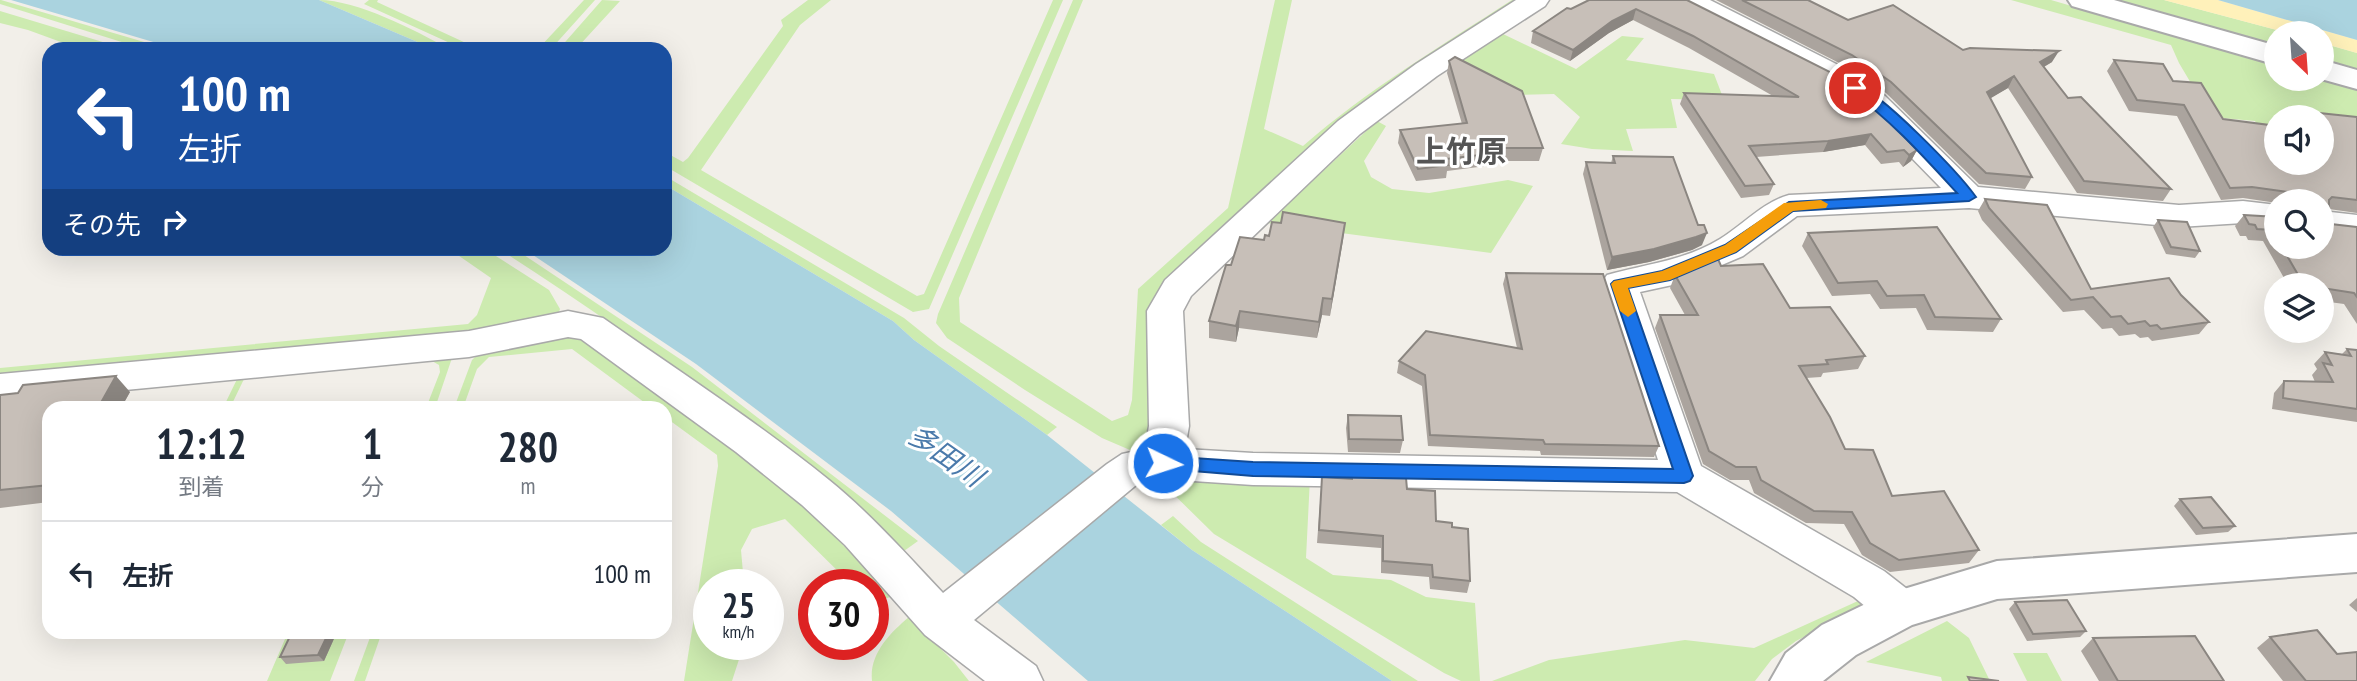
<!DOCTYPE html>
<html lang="ja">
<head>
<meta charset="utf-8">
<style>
	:root { --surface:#fff; --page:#f6f6f7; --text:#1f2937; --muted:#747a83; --line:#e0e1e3 }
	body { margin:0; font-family:"PT Sans Narrow","Noto Sans JP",sans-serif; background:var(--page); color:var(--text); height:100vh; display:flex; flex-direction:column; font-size:26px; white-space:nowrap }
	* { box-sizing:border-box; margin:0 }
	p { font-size:23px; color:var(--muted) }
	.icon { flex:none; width:38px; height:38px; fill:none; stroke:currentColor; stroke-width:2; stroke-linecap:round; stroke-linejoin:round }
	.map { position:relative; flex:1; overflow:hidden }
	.details { position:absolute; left:42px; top:401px; width:630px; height:238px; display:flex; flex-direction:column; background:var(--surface); border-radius:21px; box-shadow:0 7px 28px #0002 }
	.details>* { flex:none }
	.guide { position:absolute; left:42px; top:42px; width:630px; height:214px; border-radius:21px; box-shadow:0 7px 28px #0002; background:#1a4fa0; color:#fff; overflow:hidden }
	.needle { width:46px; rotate:155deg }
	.fabs { position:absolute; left:2264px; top:21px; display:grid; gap:14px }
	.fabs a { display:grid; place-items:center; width:70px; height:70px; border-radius:50%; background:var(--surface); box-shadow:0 7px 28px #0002; font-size:35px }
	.speed { position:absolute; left:693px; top:569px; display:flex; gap:14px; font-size:35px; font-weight:700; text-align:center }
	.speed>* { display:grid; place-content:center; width:91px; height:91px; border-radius:50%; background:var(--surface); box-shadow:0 7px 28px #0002; line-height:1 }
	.speed small { font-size:18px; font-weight:400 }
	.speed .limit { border:10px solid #d22; background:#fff; color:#111 }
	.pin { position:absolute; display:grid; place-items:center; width:60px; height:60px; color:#fff; margin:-30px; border:4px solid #fff; border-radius:50%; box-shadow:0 2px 7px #0007 }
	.me { position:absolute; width:77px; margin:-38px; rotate:94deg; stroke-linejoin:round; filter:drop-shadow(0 0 5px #0008) }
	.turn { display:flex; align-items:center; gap:24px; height:147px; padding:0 21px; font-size:32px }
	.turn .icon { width:91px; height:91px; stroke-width:2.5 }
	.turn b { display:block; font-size:49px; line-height:60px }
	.then { display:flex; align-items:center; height:66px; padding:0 21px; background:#0003; gap:14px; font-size:26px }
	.eta { display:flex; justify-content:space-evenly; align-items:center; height:119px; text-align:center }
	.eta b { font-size:42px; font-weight:700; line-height:49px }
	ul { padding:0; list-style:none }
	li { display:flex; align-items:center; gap:21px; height:105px; padding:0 21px; border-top:2px solid var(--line) }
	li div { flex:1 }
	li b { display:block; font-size:26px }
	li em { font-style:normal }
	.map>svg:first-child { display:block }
	.grass { fill:#cdebb0 }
	.sand { fill:#fff1ba }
	.water { fill:#aad3df }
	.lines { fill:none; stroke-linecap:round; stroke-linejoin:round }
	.minor-casing { stroke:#a9a9a9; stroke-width:3 }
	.tertiary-casing { stroke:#a9a9a9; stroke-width:4 }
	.minor { fill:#fff; fill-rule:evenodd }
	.tertiary { fill:#fff; fill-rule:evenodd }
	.wall { fill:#aba49e }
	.shaded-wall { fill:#8b8681 }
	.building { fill:#c7bfb8; stroke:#8b8681; stroke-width:2 }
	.route { fill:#1a73e8; stroke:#114b97; stroke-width:2 }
	.slow { fill:#f59e0b }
	.labels { text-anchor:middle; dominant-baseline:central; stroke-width:6; stroke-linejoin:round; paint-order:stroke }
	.water-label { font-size:28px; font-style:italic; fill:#4a7aab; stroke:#fff }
	.quarter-label { font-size:30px; font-weight:bold; fill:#555; stroke:#fff }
</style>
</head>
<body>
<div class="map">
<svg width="2357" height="681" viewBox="0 0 2357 681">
	<rect width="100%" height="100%" fill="#f2efe9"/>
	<path class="grass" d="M 0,0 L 1,0 L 168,49 L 144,49 L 0,4 Z
		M 319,0 C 357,0 415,30 449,49 L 434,49 Z
		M 369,0 L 378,0 L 377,2 L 479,49 L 463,49 L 364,4 Z
		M 584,0 L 595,0 L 551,49 L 538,49 Z
		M 602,0 L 620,1 L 576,49 L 559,49 Z
		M 808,0 L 831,0 L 800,25 L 701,170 L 917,296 L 924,294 L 1053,0 L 1063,0 L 929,309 L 913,312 L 665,166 L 665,152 L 683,162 L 688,158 L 783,26 L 781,20 Z
		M 1073,0 L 1083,0 L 959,298 L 960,322 L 1112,421 L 1128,415 L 1132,400 L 1138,289 L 1228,208 L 1275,0 L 1292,0 L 1264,129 L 1303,146 C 1367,90 1441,46 1512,0 L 1523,0 L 1172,285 L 1161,424 L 1147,449 L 1137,453 L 1102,438 L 1025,390 L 947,338 L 936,323 L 938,314 Z
		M 2011,0 L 2051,0 L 2277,66 L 2277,79 L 2321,79 L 2357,89 L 2357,121 L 2288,106 L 2294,117 L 2277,117 L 2277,132 L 2260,130 L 2255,121 L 2211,117 L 2179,63 L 2171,45 Z
		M 2104,0 L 2164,0 L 2288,33 L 2277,33 L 2277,49 Z
		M 0,11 L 126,49 L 80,49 L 28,30 L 0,23 Z
		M 1503,34 L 1576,69 L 1622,36 L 1644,38 L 1626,60 L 1714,74 L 1724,100 L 1671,99 L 1677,128 L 1626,129 L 1633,151 L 1592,149 L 1561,144 L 1580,117 L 1554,94 L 1512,95 L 1456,65 Z
		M 2322,43 L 2357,53 L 2357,71 L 2322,62 Z
		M 1377,121 L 1386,126 L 1364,161 L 1371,177 L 1392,189 L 1429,193 L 1508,180 L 1533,186 L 1491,253 L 1267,223 Z
		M 665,176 L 904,318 L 939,346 L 1057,427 L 1047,435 L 914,340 L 893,321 L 665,185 Z
		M 449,249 L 485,249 L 549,290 L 560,309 L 558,315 L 478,335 L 0,380 L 0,368 L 468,324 L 477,315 L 491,278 Z
		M 499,249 L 515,249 L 692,367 L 918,541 L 904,551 C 853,496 792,452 731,409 C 655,353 578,300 499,249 Z
		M 564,334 L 585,339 L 736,449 L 803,504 L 893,596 L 873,603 L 873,584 L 851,584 L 785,519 L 752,529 L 741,550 L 744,584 L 709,584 L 709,644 L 744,644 L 732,681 L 684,681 L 718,466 L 717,455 L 665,417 L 665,408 L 652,408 L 572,349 L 489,357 L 477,369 L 463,408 L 454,408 L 472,360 L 485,347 Z
		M 453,355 L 435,408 L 426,408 L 440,372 L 439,365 L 432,361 L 244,379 L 230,408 L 223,408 L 240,373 Z
		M 1157,478 L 1310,478 L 1306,558 L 1333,575 L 1391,580 L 1426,597 L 1475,603 L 1480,681 L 1461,681 L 1444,673 L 1214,534 Z
		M 1173,516 L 1201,542 L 1418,681 L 1392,681 L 1192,550 L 1161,525 Z
		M 1869,596 L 1868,604 L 1796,641 L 1772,659 L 1755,681 L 1492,681 L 1549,660 L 1685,640 L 1754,648 Z
		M 909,617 L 954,662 L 969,681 L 872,681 C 869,654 890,633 909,617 Z
		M 1947,621 L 1969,638 L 1990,681 L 1942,681 L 1941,677 L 1866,662 Z
		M 288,632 L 349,632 L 330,681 L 267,681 Z
		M 372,632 L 382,632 L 365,681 L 354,681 Z
		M 2013,653 L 2047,653 L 2062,681 L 2027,681 Z"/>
	<path class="sand" d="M 2164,0 L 2218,0 L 2357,40 L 2357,53 L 2322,43 L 2322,33 L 2288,33 Z"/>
	<path class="water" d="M 11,0 L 319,0 L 434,49 L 177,49 Z
		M 2218,0 L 2357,0 L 2357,40 Z
		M 665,185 L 893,321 L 914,340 L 1047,435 L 1192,550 L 1392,681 L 1088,681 L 891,511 L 696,364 L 524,249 L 665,248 Z"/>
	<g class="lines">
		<g class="minor-casing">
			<path id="minor" d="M 1516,0 L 1549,0 L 1545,6 L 1437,76 L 1360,134 L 1191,296 L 1183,311 L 1189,426 L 1185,449 L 1253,453 L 1658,460 L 1601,284 L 1607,275 C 1645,264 1684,261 1720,239 C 1743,225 1763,202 1789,195 L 1941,188 L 1862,107 L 1826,81 L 1679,6 L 1675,0 L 1710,0 L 1846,69 L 1884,95 L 1978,187 L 2179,205 L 2243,201 L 2277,205 L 2277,227 L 2243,223 L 2179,227 L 1969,208 L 1797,216 L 1743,256 L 1677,284 L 1640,292 L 1701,466 L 1884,571 L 1916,596 L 1922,609 L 1916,622 L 1900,628 L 1884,622 L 1854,597 L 1677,492 L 1253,485 L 1163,479 L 1144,480 L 1135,486 L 974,620 L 1036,666 L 1043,681 L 985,681 L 925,635 L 845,545 L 802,505 L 736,452 L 581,339 L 568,337 L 469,357 L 0,402 L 0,374 L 469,331 L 568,311 L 603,318 C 679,371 757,422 829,480 C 871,514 906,554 943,593 L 1107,464 L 1122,454 L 1145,449 L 1149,426 L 1147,311 L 1165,280 L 1338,121 L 1416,64 Z
				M 2322,211 L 2357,215 L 2357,237 L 2322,233 Z"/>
		</g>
		<g class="tertiary-casing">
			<path id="tertiary" d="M 2068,0 L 2114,0 L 2277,46 L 2277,65 L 2072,6 Z
				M 2322,60 L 2357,70 L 2357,89 L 2321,79 Z
				M 2357,534 L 2357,572 L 1997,599 L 1912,625 L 1856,655 L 1823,681 L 1770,681 L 1786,653 L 1822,625 L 1884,595 L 1997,561 Z"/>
		</g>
		<use href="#minor" class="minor"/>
		<use href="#tertiary" class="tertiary"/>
	</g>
	<path class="wall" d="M 1687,0 L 1917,150 L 1911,161 L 1903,167 L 1899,162 L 1881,164 L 1865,145 L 1823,152 L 1756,157 L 1774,184 L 1769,195 L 1741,198 L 1680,104 L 1684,93 L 1773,96 L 1689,48 L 1633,20 L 1609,33 L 1570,61 L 1531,43 L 1533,31 L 1571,9 Z
		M 1716,0 L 1808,0 L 1848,20 L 1963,50 L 2052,62 L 2044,67 L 2068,98 L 2171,189 L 2163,201 L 2077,193 L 2008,88 L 1990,98 L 2032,177 L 2025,189 L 1979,184 L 1886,93 L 1847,67 Z
		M 2114,60 L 2173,81 L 2223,119 L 2322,163 L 2322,117 L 2316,117 L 2319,113 L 2357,117 L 2357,213 L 2329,209 L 2329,221 L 2331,224 L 2357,227 L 2357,324 L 2344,304 L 2322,301 L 2322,285 L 2288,285 L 2263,241 L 2248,240 L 2246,236 L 2240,236 L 2235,226 L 2244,215 L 2277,217 L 2277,247 L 2322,247 L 2322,201 L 2277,201 L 2277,203 L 2243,198 L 2221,200 L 2177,116 L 2129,111 L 2107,71 Z
		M 1449,61 L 1543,148 L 1539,161 L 1487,161 L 1486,166 L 1447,171 L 1446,178 L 1416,181 L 1398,143 L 1400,130 L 1462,124 L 1447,73 Z
		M 1613,156 L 1702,245 L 1692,250 L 1649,262 L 1607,270 L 1583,174 L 1586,162 L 1611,163 Z
		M 1985,199 L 2091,289 L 2181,295 L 2209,322 L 2199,334 L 2152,341 L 2148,337 L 2140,338 L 2135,334 L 2119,336 L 2112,328 L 2102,329 L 2084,310 L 2063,312 L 1982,220 L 1978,211 Z
		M 2158,220 L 2200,251 L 2195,258 L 2166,254 L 2153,227 Z
		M 1281,223 L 1345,223 L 1330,316 L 1322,315 L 1317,338 L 1239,328 L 1236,342 L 1209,338 L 1209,321 L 1231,265 L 1269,236 Z
		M 1808,233 L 2001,319 L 1993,332 L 1927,330 L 1916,308 L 1880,309 L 1870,294 L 1832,296 L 1802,246 Z
		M 1721,266 L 1790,308 L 1865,356 L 1858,369 L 1823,373 L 1821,377 L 1806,378 L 1845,449 L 1892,496 L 1979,550 L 1969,563 L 1890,572 L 1862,555 L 1844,524 L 1806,523 L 1754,493 L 1749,480 L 1730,480 L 1703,464 L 1655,328 L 1660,315 L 1685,315 L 1670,288 L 1675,275 Z
		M 1506,273 L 1659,446 L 1654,457 L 1541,455 L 1540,451 L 1428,446 L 1422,386 L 1397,373 L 1399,361 L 1517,348 L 1503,284 Z
		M 2347,349 L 2357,350 L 2357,422 L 2272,409 L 2274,393 L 2284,381 L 2315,382 L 2312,375 L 2317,369 L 2314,364 L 2325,352 L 2342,354 Z
		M 130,392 L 121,408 L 49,408 L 49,502 L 0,508 L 0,395 Z
		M 1348,415 L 1403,440 L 1400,453 L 1348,452 L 1346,428 Z
		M 1322,477 L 1407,489 L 1436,521 L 1452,527 L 1470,581 L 1467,593 L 1430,589 L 1429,577 L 1381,573 L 1381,548 L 1317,543 Z
		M 2180,499 L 2235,526 L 2228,532 L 2196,535 L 2174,506 Z
		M 2357,598 L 2357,612 L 2349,605 Z
		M 2015,602 L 2086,631 L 2080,637 L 2027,641 L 2009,609 Z
		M 337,632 L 324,661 L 286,664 L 280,657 Z
		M 2270,637 L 2357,681 L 2283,681 L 2257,648 Z
		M 2093,638 L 2224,681 L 2099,681 L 2081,651 Z"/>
	<path class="shaded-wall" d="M 1636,9 L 1633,20 L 1609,33 L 1570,61 L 1573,50 L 1612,21 Z
		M 2059,51 L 2052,62 L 2033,73 L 2040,62 Z
		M 2014,76 L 2008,88 L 1981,104 L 1987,92 Z
		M 1871,134 L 1865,145 L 1823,152 L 1828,141 Z
		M 1917,150 L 1911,161 L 1903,167 L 1909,155 Z
		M 1345,223 L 1343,240 L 1330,316 L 1332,299 Z
		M 1707,233 L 1702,245 L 1692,250 L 1649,262 L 1607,270 L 1612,257 Z
		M 1323,298 L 1322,315 L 1317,338 L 1319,322 Z
		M 1240,311 L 1239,328 L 1236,342 L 1236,326 Z
		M 116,376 L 130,392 L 121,408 L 98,408 Z
		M 329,632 L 337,632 L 324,661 L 318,655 Z"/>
	<path class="building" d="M 1589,0 L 1687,0 L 1830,72 L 1866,97 L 1917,150 L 1909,155 L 1904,150 L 1887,152 L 1871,134 L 1828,141 L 1749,146 L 1774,184 L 1745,186 L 1684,93 L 1799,97 L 1693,36 L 1636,9 L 1612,21 L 1573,50 L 1533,31 L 1567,8 L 1571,9 Z
		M 1742,0 L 1808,0 L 1848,20 L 1893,5 L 1963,50 L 1970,48 L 2059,51 L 2040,62 L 2068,98 L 2081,97 L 2171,189 L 2084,181 L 2014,76 L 1987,92 L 2032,177 L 1986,173 L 1891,82 L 1852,55 Z
		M 1455,57 L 1522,91 L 1543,148 L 1486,148 L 1489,154 L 1445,159 L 1448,165 L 1418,169 L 1400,130 L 1467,123 L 1449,61 Z
		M 2114,60 L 2163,64 L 2173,81 L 2201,83 L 2223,119 L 2277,126 L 2277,163 L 2322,163 L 2322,127 L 2328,128 L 2319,113 L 2357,117 L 2357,200 L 2332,197 L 2329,200 L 2329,221 L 2331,224 L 2357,227 L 2357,297 L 2354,293 L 2322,288 L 2322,285 L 2304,285 L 2282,247 L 2322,247 L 2322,201 L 2288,201 L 2288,192 L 2252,187 L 2230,188 L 2184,105 L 2137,100 Z
		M 1613,156 L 1673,157 L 1698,225 L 1704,225 L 1707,233 L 1696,237 L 1654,249 L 1612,257 L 1586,162 L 1615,163 Z
		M 1985,199 L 2047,205 L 2091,289 L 2169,278 L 2181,295 L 2209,322 L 2161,329 L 2157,325 L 2150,326 L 2145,321 L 2128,324 L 2121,316 L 2111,317 L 2093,297 L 2071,300 L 1989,208 Z
		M 1283,212 L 1345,223 L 1332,299 L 1323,298 L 1319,322 L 1240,311 L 1236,326 L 1209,321 L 1226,265 L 1231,265 L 1240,237 L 1264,240 L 1265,235 L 1269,236 L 1272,222 L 1281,223 Z
		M 2244,215 L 2277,217 L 2277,238 L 2272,230 L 2257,229 L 2255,225 L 2249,224 Z
		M 2158,220 L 2187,222 L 2200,251 L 2171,247 Z
		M 1937,227 L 2001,319 L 1935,317 L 1924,295 L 1887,296 L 1877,281 L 1838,283 L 1808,233 Z
		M 1718,259 L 1721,266 L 1763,264 L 1790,308 L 1830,307 L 1865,356 L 1826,360 L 1828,364 L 1799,366 L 1830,417 L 1845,449 L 1873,450 L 1892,496 L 1944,491 L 1979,550 L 1899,560 L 1870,543 L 1852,512 L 1814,511 L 1761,480 L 1756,467 L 1736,467 L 1709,451 L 1660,315 L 1698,315 L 1675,275 Z
		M 1506,273 L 1603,274 L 1659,446 L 1545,444 L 1543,440 L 1430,435 L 1425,375 L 1399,361 L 1426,331 L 1522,349 Z
		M 2347,349 L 2357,350 L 2357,409 L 2283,398 L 2284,381 L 2333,382 L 2323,363 L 2332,365 L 2325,352 L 2351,356 Z
		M 116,376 L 98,408 L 49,408 L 49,485 L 0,490 L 0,395 L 18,393 L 23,385 Z
		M 202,406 L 201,408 L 183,408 Z
		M 1348,415 L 1401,416 L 1403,440 L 1349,439 Z
		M 1322,477 L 1352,479 L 1352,477 L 1406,478 L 1407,489 L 1435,491 L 1436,521 L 1452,523 L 1452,527 L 1468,529 L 1470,581 L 1433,577 L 1432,565 L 1383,561 L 1383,536 L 1319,530 Z
		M 2211,497 L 2235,526 L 2203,528 L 2180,499 Z
		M 2067,600 L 2086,631 L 2033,634 L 2015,602 Z
		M 2317,630 L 2337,654 L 2357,652 L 2357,681 L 2306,681 L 2270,637 Z
		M 292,632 L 329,632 L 318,655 L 280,657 Z
		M 2195,636 L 2224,681 L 2118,681 L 2093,638 Z
		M 1968,677 L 1999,681 L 1970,681 Z"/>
	<path class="route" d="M 1855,84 C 1881,92 1958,172 1976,197 L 1969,201 L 1793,211 L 1736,252 L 1670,280 L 1628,288 L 1693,476 L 1690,481 L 1684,483 L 1253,476 L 1157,468 L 1155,463 L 1157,458 L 1163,456 L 1253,462 L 1673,469 L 1611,284 L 1614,281 L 1662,271 L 1725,245 L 1789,202 L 1957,193 C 1924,157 1890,119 1850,91 L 1848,88 Z"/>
	<path class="slow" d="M 1821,200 L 1828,204 L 1826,208 L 1793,211 L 1736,252 L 1670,280 L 1628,288 L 1636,311 L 1628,317 L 1620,311 L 1611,284 L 1614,281 L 1662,271 L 1725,245 L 1784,203 Z"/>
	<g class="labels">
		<g class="water-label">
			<text transform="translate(946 455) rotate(35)">多田川</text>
		</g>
		<g class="quarter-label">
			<text x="1461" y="150">上竹原</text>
		</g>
	</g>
</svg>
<div class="fabs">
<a><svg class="needle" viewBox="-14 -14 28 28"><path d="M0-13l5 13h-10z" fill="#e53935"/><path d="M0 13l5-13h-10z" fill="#747a83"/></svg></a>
<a><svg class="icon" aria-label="sound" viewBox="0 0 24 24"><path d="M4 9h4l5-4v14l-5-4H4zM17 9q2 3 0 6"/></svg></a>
<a><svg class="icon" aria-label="search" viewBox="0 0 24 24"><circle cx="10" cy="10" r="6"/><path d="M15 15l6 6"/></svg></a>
<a><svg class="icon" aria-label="layers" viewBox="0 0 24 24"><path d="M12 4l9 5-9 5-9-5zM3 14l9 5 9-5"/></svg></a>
</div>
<div class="speed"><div>25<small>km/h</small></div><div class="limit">30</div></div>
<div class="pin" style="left:1855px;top:88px;background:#d93025"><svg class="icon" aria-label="arrive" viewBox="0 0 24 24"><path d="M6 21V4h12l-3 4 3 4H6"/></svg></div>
<svg class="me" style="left:1163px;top:463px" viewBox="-20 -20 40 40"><circle r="17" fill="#1a73e8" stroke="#fff" stroke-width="3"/><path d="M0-11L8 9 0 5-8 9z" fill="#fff"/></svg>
<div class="guide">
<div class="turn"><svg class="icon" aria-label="left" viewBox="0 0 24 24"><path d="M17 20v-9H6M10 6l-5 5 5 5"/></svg><div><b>100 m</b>左折</div></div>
<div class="then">その先<svg class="icon" aria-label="right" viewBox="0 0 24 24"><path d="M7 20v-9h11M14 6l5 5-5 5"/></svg></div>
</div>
<section class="details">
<div class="eta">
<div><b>12:12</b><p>到着</p></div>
<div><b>1</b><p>分</p></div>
<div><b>280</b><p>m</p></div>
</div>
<ul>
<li><svg class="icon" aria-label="left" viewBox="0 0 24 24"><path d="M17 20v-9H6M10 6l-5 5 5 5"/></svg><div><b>左折</b></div><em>100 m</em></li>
</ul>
</section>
</div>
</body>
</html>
